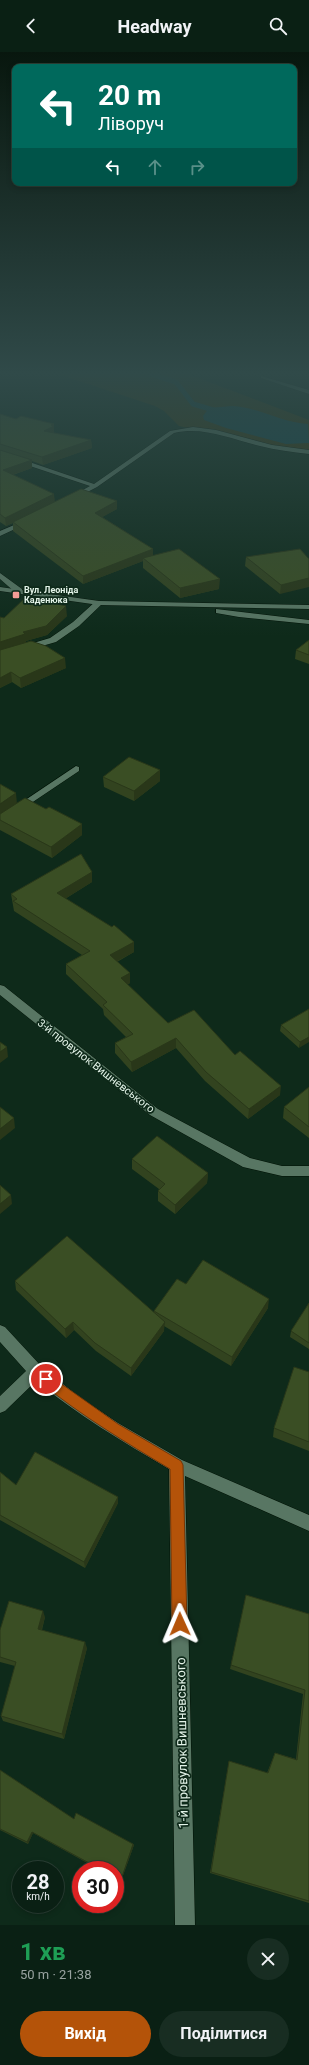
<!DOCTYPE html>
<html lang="uk">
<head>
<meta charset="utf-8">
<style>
	:root { --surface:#0a2014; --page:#182d22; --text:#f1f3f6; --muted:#99a3a0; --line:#2a3e34; --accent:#b45309 }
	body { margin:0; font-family:Roboto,sans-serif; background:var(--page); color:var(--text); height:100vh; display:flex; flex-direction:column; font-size:15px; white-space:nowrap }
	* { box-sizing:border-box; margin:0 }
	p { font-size:13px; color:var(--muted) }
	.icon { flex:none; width:22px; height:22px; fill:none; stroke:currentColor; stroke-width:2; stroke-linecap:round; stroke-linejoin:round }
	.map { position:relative; height:1873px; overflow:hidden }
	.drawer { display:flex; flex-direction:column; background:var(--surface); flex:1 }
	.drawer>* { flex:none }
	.guide { position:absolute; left:12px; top:12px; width:285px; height:122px; border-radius:8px; box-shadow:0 2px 6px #0003,0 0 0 1px var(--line); background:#00695c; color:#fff; overflow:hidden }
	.speed { position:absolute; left:12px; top:1809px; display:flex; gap:8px; font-size:20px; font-weight:700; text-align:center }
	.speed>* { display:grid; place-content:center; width:52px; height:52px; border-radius:50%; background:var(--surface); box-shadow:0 2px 6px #0003,0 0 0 1px var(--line); line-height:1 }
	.speed small { font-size:10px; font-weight:400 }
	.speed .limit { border:6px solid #d22; background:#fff; color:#111 }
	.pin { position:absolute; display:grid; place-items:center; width:34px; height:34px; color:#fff; margin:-17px; border:2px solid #fff; border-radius:50%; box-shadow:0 1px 4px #0007 }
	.me { position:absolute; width:44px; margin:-22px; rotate:359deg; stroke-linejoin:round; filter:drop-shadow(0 0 3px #0008) }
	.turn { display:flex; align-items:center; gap:14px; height:84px; padding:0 20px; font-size:18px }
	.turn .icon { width:52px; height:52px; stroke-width:2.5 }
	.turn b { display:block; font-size:28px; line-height:34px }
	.lanes { display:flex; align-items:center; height:38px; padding:0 20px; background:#0003; justify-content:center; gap:20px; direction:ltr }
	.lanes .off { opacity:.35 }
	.round { display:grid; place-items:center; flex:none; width:42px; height:42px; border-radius:21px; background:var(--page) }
	.head { display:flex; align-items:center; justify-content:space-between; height:68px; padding:0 20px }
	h1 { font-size:24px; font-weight:700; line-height:30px; color:#1e9e55 }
	.cta { display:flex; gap:8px; margin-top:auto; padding:8px 20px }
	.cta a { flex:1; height:46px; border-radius:24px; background:var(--accent); color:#fff; font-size:16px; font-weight:700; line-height:46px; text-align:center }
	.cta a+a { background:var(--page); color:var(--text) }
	header { display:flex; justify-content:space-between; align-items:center; height:52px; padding:0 20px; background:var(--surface); font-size:18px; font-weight:700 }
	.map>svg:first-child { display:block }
	.green { fill:#39350c }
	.water { fill:#0f454d }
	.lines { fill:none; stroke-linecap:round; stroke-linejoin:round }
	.stream { stroke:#0f454d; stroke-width:5 }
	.service-casing { stroke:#001205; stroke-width:1 }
	.minor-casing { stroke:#001205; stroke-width:1 }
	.service { fill:#587663; fill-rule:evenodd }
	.minor { fill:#587663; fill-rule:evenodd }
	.wall { fill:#32431f }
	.shaded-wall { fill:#293719 }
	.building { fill:#3a4e24; stroke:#293719 }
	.route { fill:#b45309; stroke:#753606 }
	.poi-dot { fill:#f59c95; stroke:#0e2a1a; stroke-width:1.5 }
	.labels { text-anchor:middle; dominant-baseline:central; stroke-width:3.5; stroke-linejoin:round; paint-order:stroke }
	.far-poi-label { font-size:9px; font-weight:bold; fill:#e3f3e8; stroke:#0e2a1a; text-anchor:start }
	.street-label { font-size:11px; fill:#e3f3e8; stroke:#0e2a1a }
	.near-street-label { font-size:13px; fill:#e3f3e8; stroke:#0e2a1a }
</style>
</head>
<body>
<header><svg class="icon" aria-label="back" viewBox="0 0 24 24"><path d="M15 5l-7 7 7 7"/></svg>Headway<svg class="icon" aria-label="search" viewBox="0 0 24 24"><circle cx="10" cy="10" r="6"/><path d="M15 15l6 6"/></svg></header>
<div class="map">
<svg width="309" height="1873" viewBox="0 0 309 1873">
	<rect width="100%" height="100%" fill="#0e2a1a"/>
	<path class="green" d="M 58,322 L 188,322 L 309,368 L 309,400 L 282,396 L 179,374 L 164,359 L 155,354 Z"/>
	<path class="water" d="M 232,354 C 258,355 282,371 308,372 L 309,391 L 286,392 L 226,376 L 204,368 L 203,364 L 209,356 Z"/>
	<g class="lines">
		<path class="stream" d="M 151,322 L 176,330 L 193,352 L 220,360"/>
		<g class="service-casing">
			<path id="service" d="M 0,521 L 22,537 L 22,541 L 16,541 L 0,527 Z
				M 96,549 L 103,551 L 79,574 L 56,590 L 0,606 L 0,601 L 50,586 L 73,570 Z
				M 76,714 L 79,715 L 79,719 L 0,772 L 0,765 Z"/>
		</g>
		<g class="minor-casing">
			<path id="minor" d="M 261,324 L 309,338 L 309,342 L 261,326 Z
				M 193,375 L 216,378 L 272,393 L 309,398 L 309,402 C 292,400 276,398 260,394 C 231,387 203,374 174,381 L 97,435 L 74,447 L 71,445 L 72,444 L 90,434 L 0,404 L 0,400 L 94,432 L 170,379 Z
				M 26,468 L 29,470 L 28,471 L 0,484 L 0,479 Z
				M 0,535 L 99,549 L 309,553 L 309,557 L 99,553 L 0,539 Z
				M 216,557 L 309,568 L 309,572 L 239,565 L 216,561 Z
				M 0,933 L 4,934 L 158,1057 L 250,1106 L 282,1114 L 309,1114 L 309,1124 L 282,1124 L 243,1115 L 150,1063 L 0,943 Z
				M 0,1273 L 5,1275 L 41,1314 L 79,1345 L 118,1371 L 182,1408 L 309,1463 L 309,1479 L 185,1424 L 195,1873 L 175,1873 L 169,1417 C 123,1390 78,1363 36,1329 L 5,1359 L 0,1361 L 0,1344 L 26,1319 L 0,1290 Z"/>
		</g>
		<use href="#service" class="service"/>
		<use href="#minor" class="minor"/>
	</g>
	<path class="wall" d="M 0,362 L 16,367 L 54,372 L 54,381 L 91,388 L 92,396 L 43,413 L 32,409 L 32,416 L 13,423 L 55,450 L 117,457 L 102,465 L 153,497 L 153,504 L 219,537 L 180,546 L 143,516 L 143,509 L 83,532 L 13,479 L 13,471 L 6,474 L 0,470 Z
		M 246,505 L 309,507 L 280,542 L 245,514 Z
		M 67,564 L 47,583 L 26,589 L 26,590 L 66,616 L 21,636 L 12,630 L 0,636 L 0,565 L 4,566 Z
		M 309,588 L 309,612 L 295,607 L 296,598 Z
		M 103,725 L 160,729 L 134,749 L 104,735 Z
		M 17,751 L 46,757 L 82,772 L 82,783 L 52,806 L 0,778 L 0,768 Z
		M 92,820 L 92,830 L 65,847 L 134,890 L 134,900 L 117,910 L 130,931 L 127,933 L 168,971 L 235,1003 L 280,1043 L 248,1067 L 205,1029 L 176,996 L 132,1020 L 115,1001 L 115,991 L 126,985 L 104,963 L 103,957 L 66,922 L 66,912 L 82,903 L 14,859 L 11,842 Z
		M 309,957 L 299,996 L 280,979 L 281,973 Z
		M 309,1035 L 309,1086 L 283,1066 L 284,1055 Z
		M 132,1107 L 208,1121 L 207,1131 L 175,1162 L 158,1149 L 158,1139 L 159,1137 L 132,1117 Z
		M 15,1229 L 154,1261 L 154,1259 L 186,1232 L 268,1256 L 231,1314 L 164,1274 L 164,1279 L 131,1324 L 96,1299 L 74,1278 L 66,1286 L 16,1238 Z
		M 309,1251 L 309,1297 L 290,1285 L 291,1279 Z
		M 309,1320 L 309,1399 L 273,1385 L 274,1376 Z
		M 0,1420 L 16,1433 L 118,1445 L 118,1451 L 85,1516 L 0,1468 Z
		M 246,1543 L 309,1562 L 309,1851 L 210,1821 L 229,1709 L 267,1721 L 275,1701 L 296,1707 L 303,1642 L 230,1617 Z
		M 45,1565 L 42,1578 L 87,1596 L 64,1687 L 3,1669 L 1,1664 L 15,1614 L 0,1610 L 0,1578 Z
		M 0,1718 L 74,1767 L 133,1792 L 134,1793 L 121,1829 L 115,1826 L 115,1818 L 100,1818 L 33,1781 L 28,1792 L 0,1778 Z"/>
	<path class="shaded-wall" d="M 54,372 L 54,382 L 44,379 L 51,373 Z
		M 91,388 L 92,396 L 43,413 L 42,405 Z
		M 32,408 L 32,416 L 3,426 L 3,418 Z
		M 54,442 L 55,450 L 6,474 L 5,466 Z
		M 117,449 L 117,457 L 95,469 L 95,461 Z
		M 153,497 L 153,506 L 143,506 L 143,509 L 83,532 L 83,524 Z
		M 309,526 L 309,535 L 280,542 L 281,533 Z
		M 220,527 L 219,537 L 180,546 L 180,536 Z
		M 66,554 L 67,564 L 47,583 L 26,589 L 26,592 L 0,600 L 0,590 L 23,580 Z
		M 65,606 L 66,616 L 21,636 L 20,626 Z
		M 11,620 L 12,630 L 0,636 L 0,626 Z
		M 160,718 L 160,729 L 134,749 L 134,739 Z
		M 16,741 L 17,752 L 0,763 L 0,752 Z
		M 82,772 L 82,783 L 52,806 L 51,795 Z
		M 92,820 L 92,830 L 58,851 L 57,841 Z
		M 134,890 L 134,900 L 110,913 L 110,903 Z
		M 130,921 L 130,931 L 121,936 L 121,926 Z
		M 309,985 L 309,990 L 299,996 L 300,990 Z
		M 176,986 L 176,996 L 132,1020 L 131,1010 Z
		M 7,995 L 8,1005 L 0,1011 L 0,1000 Z
		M 281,1034 L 280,1043 L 248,1067 L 249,1057 Z
		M 14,1066 L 15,1076 L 0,1088 L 0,1077 Z
		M 208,1121 L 207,1131 L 175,1162 L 175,1153 Z
		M 11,1143 L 12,1152 L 0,1162 L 0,1152 Z
		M 269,1247 L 268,1256 L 231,1314 L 232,1305 Z
		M 73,1270 L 74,1278 L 66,1286 L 65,1277 Z
		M 165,1270 L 164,1279 L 131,1324 L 131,1316 Z
		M 118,1445 L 118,1451 L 85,1516 L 84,1510 Z
		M 43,1559 L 45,1565 L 40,1583 L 38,1577 Z
		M 85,1590 L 87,1596 L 64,1687 L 62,1682 Z
		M 32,1780 L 33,1781 L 28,1792 L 27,1790 Z
		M 133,1792 L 134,1793 L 121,1829 L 121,1828 Z"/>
	<path class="building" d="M 0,362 L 16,367 L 21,364 L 54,372 L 51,373 L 54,374 L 44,379 L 91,388 L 42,405 L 0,392 Z
		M 0,398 L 32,408 L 3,418 L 54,442 L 5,466 L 0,462 Z
		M 81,437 L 117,449 L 95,461 L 153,497 L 83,524 L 13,470 Z
		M 179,497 L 220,527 L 180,536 L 143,506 Z
		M 300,497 L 309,507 L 309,526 L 281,533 L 246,505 Z
		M 26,545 L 66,554 L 46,574 L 23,580 L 25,582 L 0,590 L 0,565 L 4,566 Z
		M 309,588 L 309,603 L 296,598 Z
		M 31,589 L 46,594 L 65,606 L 20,626 L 11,620 L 0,626 L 0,598 Z
		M 129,705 L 160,718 L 134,739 L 103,725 Z
		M 0,732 L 16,741 L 0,752 Z
		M 25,746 L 46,757 L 49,755 L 82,772 L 51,795 L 0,768 L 0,762 Z
		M 81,802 L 92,820 L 57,841 L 112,875 L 114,873 L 134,890 L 110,903 L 130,921 L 121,926 L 168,971 L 194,958 L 235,1003 L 240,999 L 281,1034 L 249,1057 L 206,1020 L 176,986 L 131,1010 L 115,991 L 133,982 L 103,953 L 107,950 L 66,912 L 90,899 L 13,849 L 17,847 L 11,842 Z
		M 309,957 L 309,985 L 300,990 L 281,973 Z
		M 0,990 L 7,995 L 0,1000 Z
		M 309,1035 L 309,1075 L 284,1055 Z
		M 0,1055 L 14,1066 L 0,1077 Z
		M 157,1084 L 208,1121 L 175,1153 L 158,1139 L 165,1132 L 132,1107 Z
		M 0,1133 L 11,1143 L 0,1152 Z
		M 67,1184 L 165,1270 L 131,1316 L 95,1291 L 73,1270 L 65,1277 L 15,1229 Z
		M 203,1208 L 269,1247 L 232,1305 L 154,1259 L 177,1227 L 186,1232 Z
		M 309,1251 L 309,1291 L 291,1279 Z
		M 294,1315 L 309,1320 L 309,1390 L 274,1376 Z
		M 35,1400 L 118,1445 L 84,1510 L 0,1463 L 0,1420 L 16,1433 Z
		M 246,1543 L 309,1562 L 309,1849 L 211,1820 L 229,1709 L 268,1721 L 275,1701 L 297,1708 L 305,1638 L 231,1613 Z
		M 9,1549 L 43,1559 L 38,1577 L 85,1590 L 62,1682 L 1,1664 L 16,1610 L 0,1605 L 0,1578 Z
		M 0,1718 L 74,1767 L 76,1761 L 133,1792 L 121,1828 L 115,1825 L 115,1818 L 102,1818 L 32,1780 L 27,1790 L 0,1777 Z"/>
	<linearGradient id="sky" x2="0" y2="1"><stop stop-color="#08170e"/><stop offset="0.55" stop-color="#304a49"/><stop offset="1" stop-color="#304a49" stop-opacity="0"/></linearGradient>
	<rect width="309" height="584" fill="url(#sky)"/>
	<path class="route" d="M 46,1321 L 118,1372 L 181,1409 L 183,1413 L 187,1572 L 184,1577 L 180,1579 L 175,1577 L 172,1572 L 170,1417 C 125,1390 82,1364 41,1331 L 40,1327 L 41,1322 Z"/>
	<rect class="poi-dot" x="12" y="539" width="8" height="8" rx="2"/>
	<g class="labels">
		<g class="far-poi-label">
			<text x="24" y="538">Вул. Леоніда<tspan x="24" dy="10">Каденюка</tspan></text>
		</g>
		<g class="street-label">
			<text transform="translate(96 1014) rotate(38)">3-й провулок Вишневського</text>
		</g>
		<g class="near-street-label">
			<text transform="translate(182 1691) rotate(-91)">1-й провулок Вишневського</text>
		</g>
	</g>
</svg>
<div class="speed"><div>28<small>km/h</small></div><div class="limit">30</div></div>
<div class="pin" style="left:46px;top:1327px;background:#d93025"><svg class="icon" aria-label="arrive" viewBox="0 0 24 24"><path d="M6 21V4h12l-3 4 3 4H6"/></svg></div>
<svg class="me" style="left:180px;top:1572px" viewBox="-20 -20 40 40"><path d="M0-17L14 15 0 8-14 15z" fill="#b45309" stroke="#fff" stroke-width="4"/></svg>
<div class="guide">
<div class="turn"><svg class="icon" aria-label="left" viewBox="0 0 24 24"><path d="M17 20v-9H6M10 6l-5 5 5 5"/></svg><div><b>20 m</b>Ліворуч</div></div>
<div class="lanes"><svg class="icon" aria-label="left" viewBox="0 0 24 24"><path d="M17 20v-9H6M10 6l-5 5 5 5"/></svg><svg class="icon off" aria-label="ahead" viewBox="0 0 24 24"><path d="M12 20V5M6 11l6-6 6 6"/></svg><svg class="icon off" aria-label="right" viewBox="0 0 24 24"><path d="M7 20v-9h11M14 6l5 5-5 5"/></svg></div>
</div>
</div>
<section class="drawer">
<div class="head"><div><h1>1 хв</h1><p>50 m · 21:38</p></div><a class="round"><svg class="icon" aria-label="close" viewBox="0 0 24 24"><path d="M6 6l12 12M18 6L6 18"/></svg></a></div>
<div class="cta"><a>Вихід</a><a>Поділитися</a></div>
</section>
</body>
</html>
